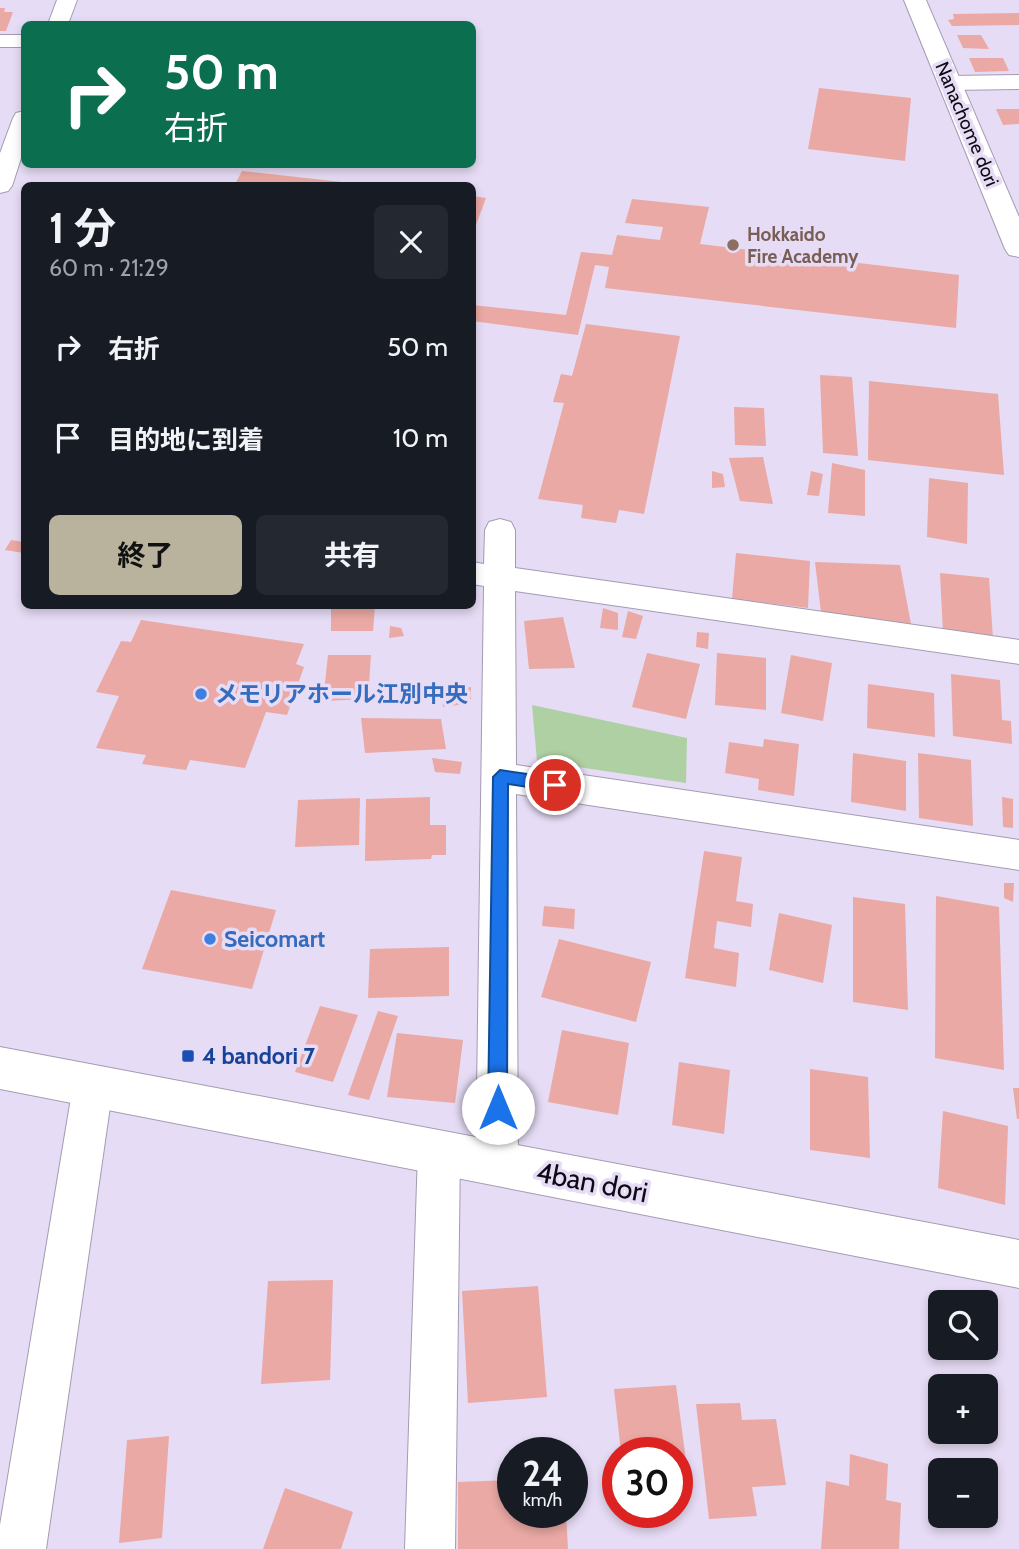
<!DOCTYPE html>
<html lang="ja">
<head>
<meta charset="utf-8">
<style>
	:root { --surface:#171b24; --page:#242831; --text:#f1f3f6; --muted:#9ea1a6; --accent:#b9b29d }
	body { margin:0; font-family:Cabin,"Noto Sans JP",sans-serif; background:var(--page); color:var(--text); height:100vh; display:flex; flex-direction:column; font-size:26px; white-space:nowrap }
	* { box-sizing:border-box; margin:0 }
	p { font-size:23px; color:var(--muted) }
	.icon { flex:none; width:38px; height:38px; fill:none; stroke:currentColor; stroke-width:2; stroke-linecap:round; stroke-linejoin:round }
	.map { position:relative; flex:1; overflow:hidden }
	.drawer { position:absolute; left:21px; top:182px; width:455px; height:427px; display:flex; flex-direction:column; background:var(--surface); border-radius:10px; box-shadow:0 4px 10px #0003 }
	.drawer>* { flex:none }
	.guide { position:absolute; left:21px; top:21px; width:455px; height:147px; border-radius:10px; box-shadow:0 4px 10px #0003; background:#0b6e4f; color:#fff; overflow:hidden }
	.fabs { position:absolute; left:928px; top:1290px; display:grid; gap:14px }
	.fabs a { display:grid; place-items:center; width:70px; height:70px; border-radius:10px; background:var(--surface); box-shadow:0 4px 10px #0003; font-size:35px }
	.speed { position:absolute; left:497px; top:1437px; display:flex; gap:14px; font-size:35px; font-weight:700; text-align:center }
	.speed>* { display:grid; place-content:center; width:91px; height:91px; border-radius:50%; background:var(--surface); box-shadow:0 4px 10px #0003; line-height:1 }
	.speed small { font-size:18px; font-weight:400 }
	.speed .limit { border:10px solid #d22; background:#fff; color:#111 }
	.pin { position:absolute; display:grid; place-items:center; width:60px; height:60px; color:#fff; margin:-30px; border:4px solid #fff; border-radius:50%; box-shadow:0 2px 7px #0007 }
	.me { position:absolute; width:77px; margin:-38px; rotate:0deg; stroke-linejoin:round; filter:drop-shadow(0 0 5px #0008) }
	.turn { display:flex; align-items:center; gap:24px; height:147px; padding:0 28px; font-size:32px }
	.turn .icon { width:91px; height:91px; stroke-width:2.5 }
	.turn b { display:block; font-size:49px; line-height:60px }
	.round { display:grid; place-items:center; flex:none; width:74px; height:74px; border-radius:10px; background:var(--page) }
	.overview { display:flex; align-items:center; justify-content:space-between; height:119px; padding:0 28px }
	h1 { font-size:42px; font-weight:700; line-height:52px }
	.primary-button { display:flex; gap:14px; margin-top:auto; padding:14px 28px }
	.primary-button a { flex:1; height:80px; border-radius:10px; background:var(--accent); color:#111; font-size:28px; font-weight:700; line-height:80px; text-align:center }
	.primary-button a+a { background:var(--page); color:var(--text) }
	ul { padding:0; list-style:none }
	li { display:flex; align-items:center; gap:21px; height:91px; padding:0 28px }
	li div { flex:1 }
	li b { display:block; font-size:26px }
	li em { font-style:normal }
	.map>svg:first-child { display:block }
	.green { fill:#afd0a3 }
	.building { fill:#eaa9a4 }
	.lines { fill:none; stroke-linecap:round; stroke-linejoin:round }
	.street-casing { stroke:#a49bb2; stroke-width:2 }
	.secondary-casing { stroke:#a49bb2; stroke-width:2 }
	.street { fill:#fff; fill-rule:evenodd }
	.secondary { fill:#fff; fill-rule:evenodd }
	.route { fill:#1a73e8; stroke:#114b97; stroke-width:2 }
	.education-dot { fill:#8d6e63; stroke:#e6dcf5; stroke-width:2.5 }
	.shop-dot { fill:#3f7fe0; stroke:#e6dcf5; stroke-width:2.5 }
	.transit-dot { fill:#1a4fb4; stroke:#e6dcf5; stroke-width:2.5 }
	.labels { text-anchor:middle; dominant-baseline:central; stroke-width:7; stroke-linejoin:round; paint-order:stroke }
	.far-street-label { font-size:19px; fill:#0d0a12; stroke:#e6dcf5 }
	.far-education-label { font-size:19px; font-weight:bold; fill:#785e54; stroke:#e6dcf5; text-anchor:start }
	.shop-label { font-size:23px; font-weight:bold; fill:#366cbe; stroke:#e6dcf5; text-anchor:start }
	.transit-label { font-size:23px; font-weight:bold; fill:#164399; stroke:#e6dcf5; text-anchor:start }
	.near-street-label { font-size:28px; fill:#0d0a12; stroke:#e6dcf5 }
</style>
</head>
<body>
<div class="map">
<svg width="1019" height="1549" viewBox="0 0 1019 1549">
	<rect width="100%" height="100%" fill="#e6dcf5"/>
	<path class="green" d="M 532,705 L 687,738 L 686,783 L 537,761 Z"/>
	<path class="building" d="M 0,8 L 5,8 L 4,12 L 13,12 L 6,31 L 0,31 Z
		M 1019,13 L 1019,25 L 952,26 L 948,20 L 954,19 L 953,14 Z
		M 957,35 L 981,35 L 989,49 L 963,48 Z
		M 969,58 L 1003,58 L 1009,71 L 975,72 Z
		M 819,88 L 911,98 L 905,161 L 808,149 Z
		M 996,109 L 1019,109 L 1019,124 L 1003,125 Z
		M 242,171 L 360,184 L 360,186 L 234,186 Z
		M 472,196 L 486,198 L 473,233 L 472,233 Z
		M 632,199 L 709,207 L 700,244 L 959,275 L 956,328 L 605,288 L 609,267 L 595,265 L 578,335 L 472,321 L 472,305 L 566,315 L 581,252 L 612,255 L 617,235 L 660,240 L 663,227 L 625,223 Z
		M 586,324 L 680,336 L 644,514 L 619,510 L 616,523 L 581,518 L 583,505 L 538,499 L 564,403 L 553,402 L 561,374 L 572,376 Z
		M 820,375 L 852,377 L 858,456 L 823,453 Z
		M 869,381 L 998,394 L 1004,475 L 868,460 Z
		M 734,407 L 764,408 L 766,446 L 735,445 Z
		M 763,457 L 773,504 L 740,501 L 729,458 Z
		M 832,463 L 865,470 L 865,516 L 828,513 Z
		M 712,471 L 723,474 L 725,487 L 712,488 Z
		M 811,471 L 823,474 L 819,496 L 807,495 Z
		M 929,478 L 968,483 L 967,544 L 927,537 Z
		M 11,540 L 24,542 L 24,553 L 5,550 Z
		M 736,553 L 810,561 L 808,608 L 732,599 Z
		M 815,562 L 900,565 L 911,624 L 822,621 Z
		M 940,573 L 989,578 L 993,639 L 943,633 Z
		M 331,606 L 375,606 L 373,631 L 331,631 Z
		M 603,608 L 618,613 L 618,630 L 600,628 Z
		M 628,611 L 643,616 L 636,639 L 622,637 Z
		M 563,617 L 575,668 L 529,669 L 524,621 Z
		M 141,620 L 304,644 L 296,664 L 304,667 L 287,715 L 266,712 L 245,768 L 190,760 L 186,770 L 142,764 L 146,755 L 96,748 L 119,696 L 96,692 L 121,641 L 131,642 Z
		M 390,626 L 401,628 L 404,636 L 389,638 Z
		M 697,632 L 709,633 L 708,649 L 696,647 Z
		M 647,653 L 700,664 L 686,719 L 632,707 Z
		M 717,653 L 766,658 L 766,710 L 715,705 Z
		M 328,655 L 371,655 L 368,699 L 323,701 Z
		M 791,655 L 832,663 L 823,721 L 781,713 Z
		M 951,674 L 1000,680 L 1002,720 L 1011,721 L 1012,744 L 953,736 Z
		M 868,684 L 934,693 L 935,737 L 867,728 Z
		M 471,687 L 471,703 L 443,707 L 441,692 Z
		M 361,718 L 441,719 L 446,749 L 365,753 Z
		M 764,739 L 799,744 L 794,796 L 758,790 L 759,779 L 725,773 L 729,742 L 763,747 Z
		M 853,753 L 906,761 L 906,811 L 851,802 Z
		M 918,753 L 971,760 L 973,826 L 919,818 Z
		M 432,758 L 462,762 L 460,774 L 435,772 Z
		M 430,797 L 430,825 L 446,825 L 446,855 L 432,855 L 431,859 L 365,861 L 366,799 Z
		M 1002,797 L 1013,799 L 1013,828 L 1003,827 Z
		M 360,798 L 359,845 L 295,847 L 298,800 Z
		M 704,851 L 742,857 L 736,901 L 753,904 L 751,927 L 717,921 L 714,948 L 739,953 L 736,987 L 685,978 Z
		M 1004,883 L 1014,883 L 1013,902 L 1004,898 Z
		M 171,890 L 276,910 L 252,989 L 142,969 Z
		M 936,896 L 999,907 L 1004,1070 L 935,1058 Z
		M 853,897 L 905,904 L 908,1010 L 853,1002 Z
		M 544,906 L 575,909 L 574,929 L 542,926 Z
		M 779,913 L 832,925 L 823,983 L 769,970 Z
		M 559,939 L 651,962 L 636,1022 L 541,997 Z
		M 449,947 L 449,996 L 368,998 L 370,949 Z
		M 320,1006 L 358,1015 L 333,1082 L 295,1072 Z
		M 378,1011 L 398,1016 L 369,1100 L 348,1095 Z
		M 562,1030 L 629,1043 L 618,1115 L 548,1102 Z
		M 397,1033 L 463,1040 L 455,1103 L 387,1097 Z
		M 679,1062 L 730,1070 L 724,1134 L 672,1125 Z
		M 810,1069 L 868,1077 L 870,1158 L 810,1150 Z
		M 1013,1088 L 1019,1088 L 1019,1119 L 1017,1119 Z
		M 943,1111 L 1008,1126 L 1005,1205 L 938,1188 Z
		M 333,1280 L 330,1380 L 261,1384 L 268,1281 Z
		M 538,1286 L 547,1397 L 468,1403 L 462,1291 Z
		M 676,1385 L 689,1483 L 677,1483 L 677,1452 L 621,1452 L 614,1389 Z
		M 740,1403 L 742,1420 L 776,1419 L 786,1485 L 752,1487 L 757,1516 L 709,1519 L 696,1404 Z
		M 169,1436 L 162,1538 L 119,1543 L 127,1440 Z
		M 850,1454 L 888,1464 L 886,1500 L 901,1503 L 899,1549 L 821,1549 L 826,1481 L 849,1486 Z
		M 513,1480 L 513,1512 L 566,1512 L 568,1549 L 458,1549 L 458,1482 Z
		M 285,1488 L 353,1512 L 341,1549 L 263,1549 Z"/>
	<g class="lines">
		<g class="street-casing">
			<path id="street" d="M 57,0 L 77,0 L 68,24 L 48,24 Z
				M 0,35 L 24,35 L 24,47 L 0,47 Z
				M 1019,75 L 1019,89 L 950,90 L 942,88 L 939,83 L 942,78 L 950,76 Z
				M 24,111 L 24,149 L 12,186 L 8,191 L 0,193 L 0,153 L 13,118 L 16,113 Z
				M 500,519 L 511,522 L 515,530 L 515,568 L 1019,640 L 1019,664 L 515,591 L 516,765 L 1019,840 L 1019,870 L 516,794 L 518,1164 L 512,1179 L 497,1185 L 482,1179 L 476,1164 L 484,586 L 472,584 L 472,562 L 484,564 L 485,530 L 489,522 Z
				M 93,1067 L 107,1072 L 113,1086 L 46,1549 L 0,1549 L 0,1525 L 73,1086 L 79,1072 Z
				M 439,1131 L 454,1137 L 460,1152 L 455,1549 L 405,1549 L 418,1152 L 424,1137 Z"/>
		</g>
		<g class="secondary-casing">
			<path id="secondary" d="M 904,0 L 926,0 L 1019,217 L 1019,257 L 1009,255 L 1005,249 Z
				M 0,1047 L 1019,1240 L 1019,1288 L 0,1089 Z"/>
		</g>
		<use href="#street" class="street"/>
		<use href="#secondary" class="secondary"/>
	</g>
	<path class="route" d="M 500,770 L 555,778 L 563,785 L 555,791 L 508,784 L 507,1108 L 504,1115 L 498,1117 L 491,1115 L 488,1108 L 493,777 Z"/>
	<circle class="education-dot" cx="733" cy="245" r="7"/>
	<g class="shop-dot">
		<circle cx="201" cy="694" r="7"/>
		<circle cx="210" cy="939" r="7"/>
	</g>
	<rect class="transit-dot" x="181" y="1049" width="14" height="14" rx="3.5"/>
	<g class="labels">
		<g class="far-street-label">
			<text transform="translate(967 124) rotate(67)">Nanachome dori</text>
		</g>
		<g class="far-education-label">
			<text x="747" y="234">Hokkaido<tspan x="747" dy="22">Fire Academy</tspan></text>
		</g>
		<g class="shop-label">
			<text x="215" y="694">メモリアホール江別中央</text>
			<text x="224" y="939">Seicomart</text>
		</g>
		<g class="transit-label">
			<text x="202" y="1056">4 bandori 7</text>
		</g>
		<g class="near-street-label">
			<text transform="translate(592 1182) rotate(11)">4ban dori</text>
		</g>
	</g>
</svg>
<div class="fabs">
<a><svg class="icon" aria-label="search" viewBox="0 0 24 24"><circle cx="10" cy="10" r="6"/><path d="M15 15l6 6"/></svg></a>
<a>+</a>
<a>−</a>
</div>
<div class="speed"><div>24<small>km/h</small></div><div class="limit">30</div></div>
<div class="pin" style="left:555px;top:785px;background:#d93025"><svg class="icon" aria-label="arrive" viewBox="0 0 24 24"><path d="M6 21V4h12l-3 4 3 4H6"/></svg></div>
<svg class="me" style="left:498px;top:1108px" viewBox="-20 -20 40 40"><circle r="19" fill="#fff"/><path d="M0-13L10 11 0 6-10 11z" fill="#1a73e8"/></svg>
<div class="guide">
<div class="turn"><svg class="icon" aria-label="right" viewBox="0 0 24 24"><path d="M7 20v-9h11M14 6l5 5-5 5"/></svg><div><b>50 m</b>右折</div></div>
</div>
<section class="drawer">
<div class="overview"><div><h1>1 分</h1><p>60 m · 21:29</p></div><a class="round"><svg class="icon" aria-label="close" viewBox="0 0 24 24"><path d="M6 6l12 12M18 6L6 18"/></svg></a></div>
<ul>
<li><svg class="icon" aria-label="right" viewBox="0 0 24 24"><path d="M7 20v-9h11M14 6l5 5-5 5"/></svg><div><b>右折</b></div><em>50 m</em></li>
<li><svg class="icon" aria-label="arrive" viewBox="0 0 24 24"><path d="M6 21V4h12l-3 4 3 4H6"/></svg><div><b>目的地に到着</b></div><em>10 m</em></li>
</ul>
<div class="primary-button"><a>終了</a><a>共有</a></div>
</section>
</div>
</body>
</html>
